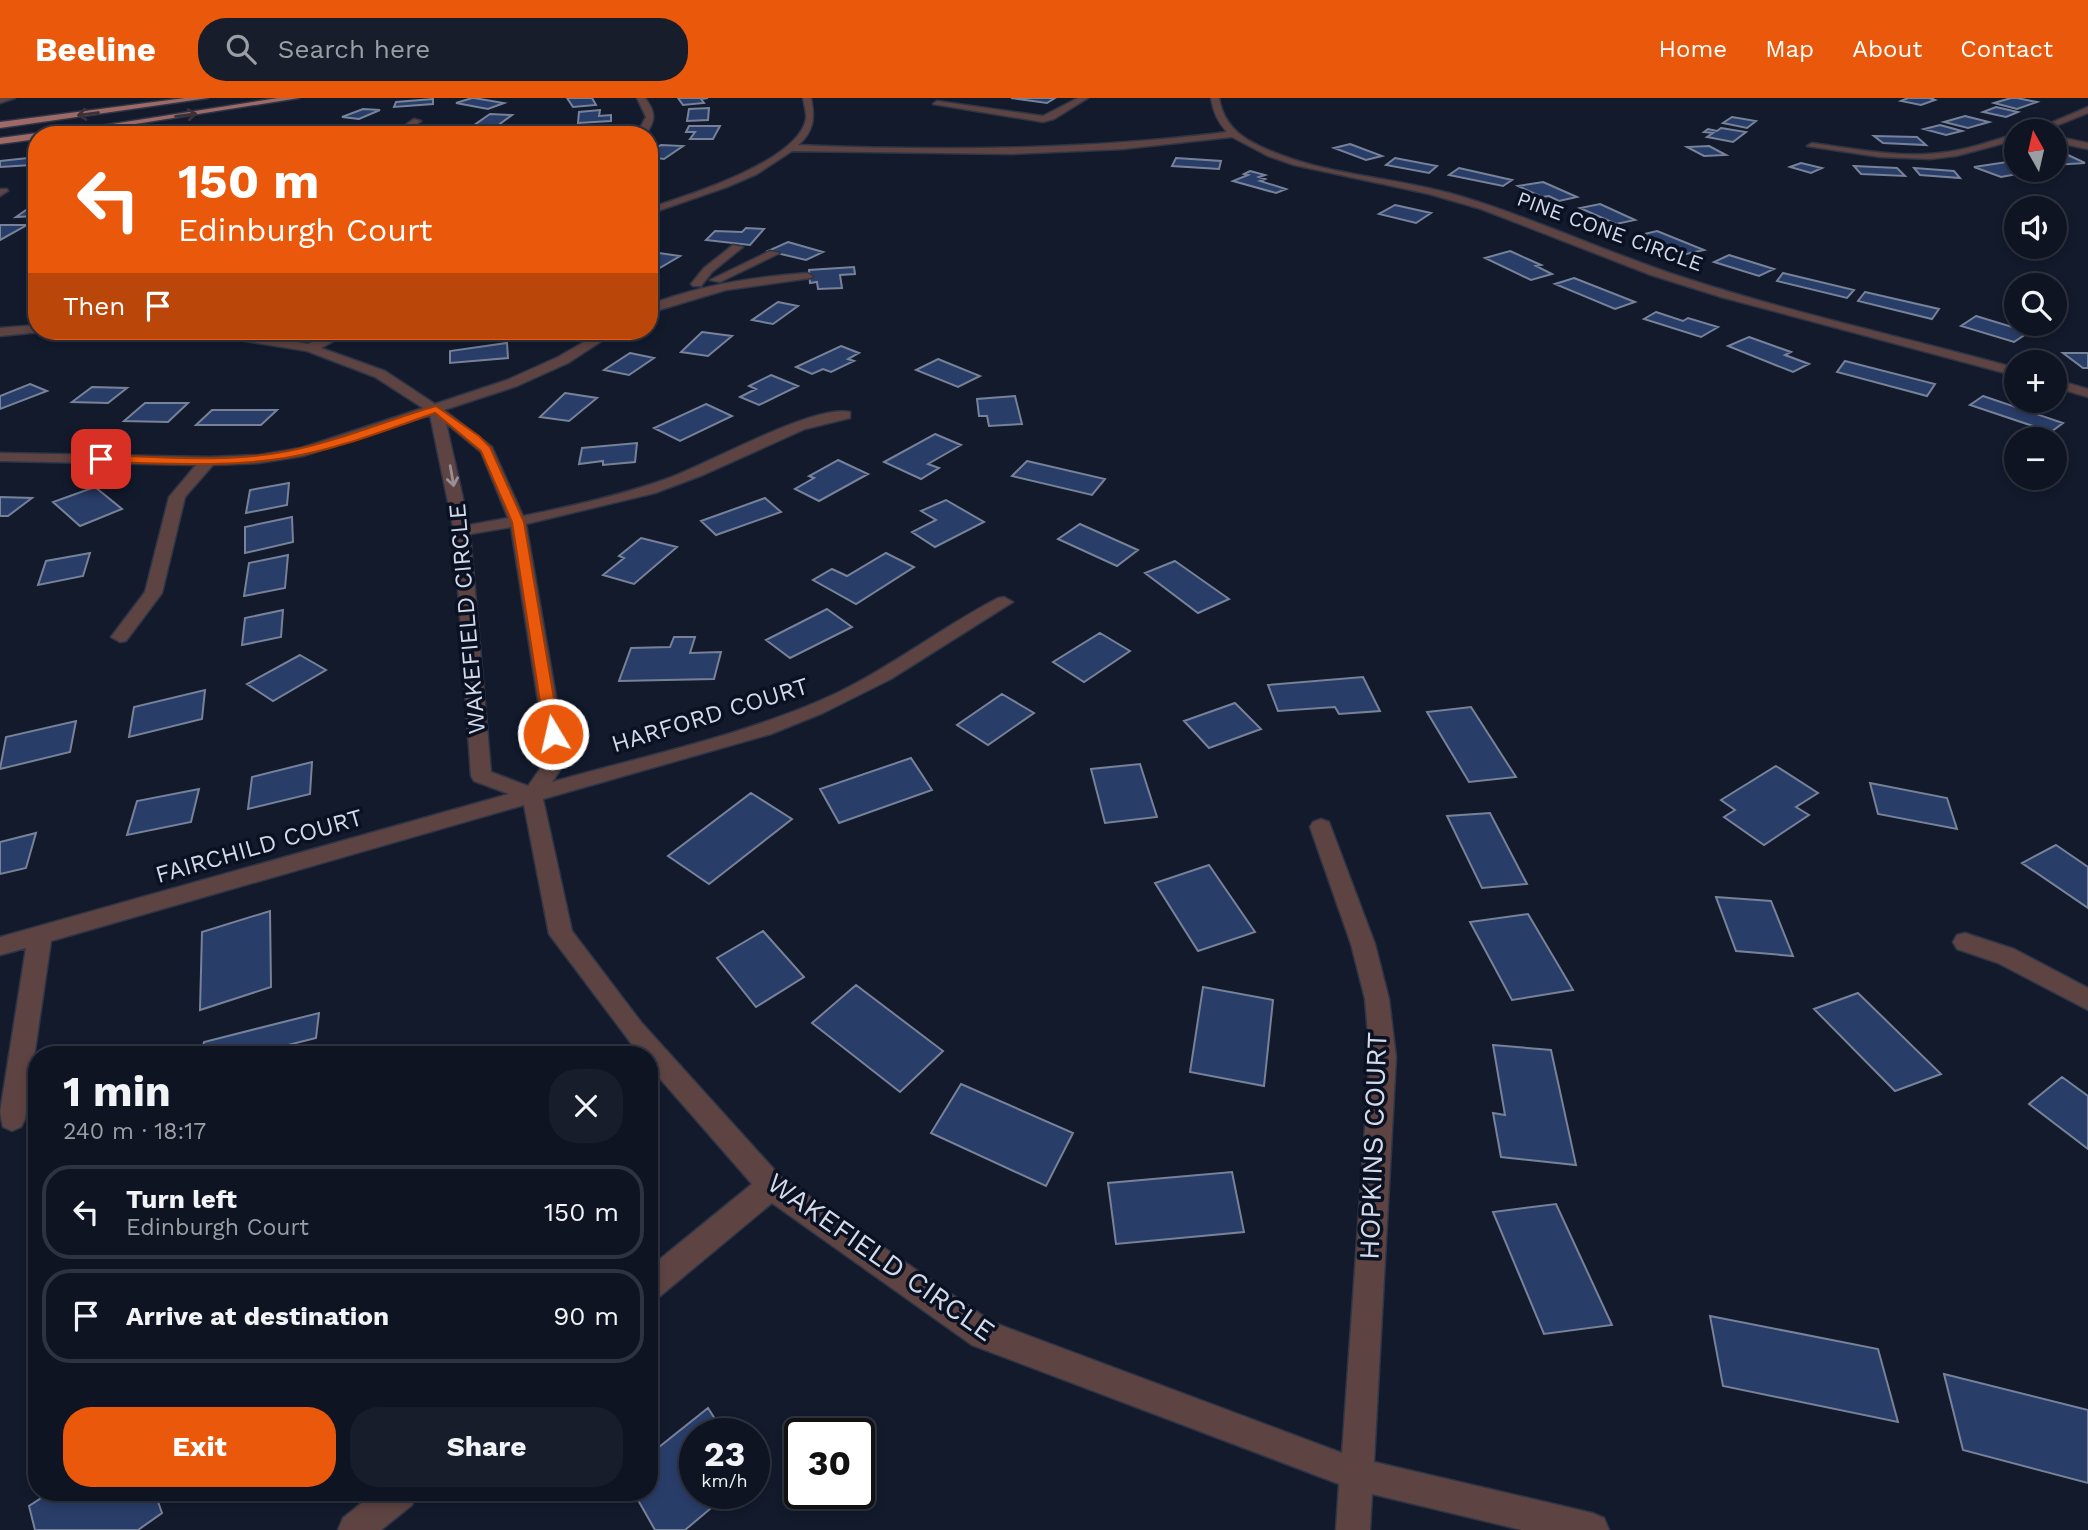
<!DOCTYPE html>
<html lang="en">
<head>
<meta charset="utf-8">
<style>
	:root { --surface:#0e1421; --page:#171d2a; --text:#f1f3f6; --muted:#9b9ea5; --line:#2e333f; --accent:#ea580c }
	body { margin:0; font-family:"Work Sans",sans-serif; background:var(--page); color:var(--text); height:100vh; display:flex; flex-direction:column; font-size:26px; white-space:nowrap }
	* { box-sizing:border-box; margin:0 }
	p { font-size:23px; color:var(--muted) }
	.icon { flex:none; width:38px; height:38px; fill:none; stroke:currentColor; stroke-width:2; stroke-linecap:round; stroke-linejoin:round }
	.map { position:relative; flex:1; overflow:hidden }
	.side { position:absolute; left:28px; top:948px; width:630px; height:455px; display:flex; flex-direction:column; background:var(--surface); border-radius:28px; box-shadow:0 4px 10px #0003,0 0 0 2px var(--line) }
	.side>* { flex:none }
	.guide { position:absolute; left:28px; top:28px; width:630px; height:214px; border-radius:28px; box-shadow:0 4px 10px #0003,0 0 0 2px var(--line); background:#ea580c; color:#fff; overflow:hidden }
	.needle { width:46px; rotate:352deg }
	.controls { position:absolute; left:2004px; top:21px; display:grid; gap:14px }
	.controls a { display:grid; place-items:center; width:63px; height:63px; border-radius:50%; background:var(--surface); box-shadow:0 4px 10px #0003,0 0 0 2px var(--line); font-size:35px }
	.speed { position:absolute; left:679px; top:1320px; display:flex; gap:14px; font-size:35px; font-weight:700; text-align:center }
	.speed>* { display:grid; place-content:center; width:91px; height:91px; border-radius:50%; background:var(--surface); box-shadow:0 4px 10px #0003,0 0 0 2px var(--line); line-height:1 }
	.speed small { font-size:18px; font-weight:400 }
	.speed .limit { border:4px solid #111; border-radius:10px; background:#fff; color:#111 }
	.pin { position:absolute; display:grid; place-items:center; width:60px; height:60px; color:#fff; margin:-30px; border-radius:14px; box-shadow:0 4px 10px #0006 }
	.me { position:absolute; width:77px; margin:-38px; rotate:351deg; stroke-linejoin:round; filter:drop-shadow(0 0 5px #0008) }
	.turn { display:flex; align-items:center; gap:24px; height:147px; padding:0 35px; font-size:32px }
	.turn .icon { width:91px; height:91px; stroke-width:2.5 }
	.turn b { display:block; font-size:49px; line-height:60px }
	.then { display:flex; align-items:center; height:66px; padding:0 35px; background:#0003; gap:14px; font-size:26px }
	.round { display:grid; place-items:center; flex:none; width:74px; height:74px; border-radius:28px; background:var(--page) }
	.summary { display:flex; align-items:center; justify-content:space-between; height:119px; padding:0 35px }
	h1 { font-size:42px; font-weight:700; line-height:52px }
	.action { display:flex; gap:14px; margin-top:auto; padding:14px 35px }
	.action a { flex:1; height:80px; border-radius:28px; background:var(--accent); color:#fff; font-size:28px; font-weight:700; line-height:80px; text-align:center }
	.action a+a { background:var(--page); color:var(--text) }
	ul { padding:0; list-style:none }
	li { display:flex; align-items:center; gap:21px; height:94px; margin:0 14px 10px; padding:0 21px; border:4px solid var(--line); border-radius:28px }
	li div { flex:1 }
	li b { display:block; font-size:26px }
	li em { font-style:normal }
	header { display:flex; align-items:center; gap:42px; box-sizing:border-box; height:98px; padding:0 35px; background:var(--accent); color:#fff }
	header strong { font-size:33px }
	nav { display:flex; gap:38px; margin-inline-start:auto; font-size:24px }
	.search { width:490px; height:63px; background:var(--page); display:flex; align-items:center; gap:18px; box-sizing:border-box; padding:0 24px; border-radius:28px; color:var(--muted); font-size:26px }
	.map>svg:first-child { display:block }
	.building { fill:#293d69; stroke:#778299; stroke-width:2 }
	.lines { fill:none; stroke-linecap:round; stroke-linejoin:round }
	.minor-casing { stroke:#2d3546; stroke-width:3 }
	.major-casing { stroke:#2d3546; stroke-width:3 }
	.minor { fill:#5d4341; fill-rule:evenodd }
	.major { fill:#9f6a66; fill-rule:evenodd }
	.oneway { stroke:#3e303a }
	.oneway2 { stroke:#988e94 }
	.route { fill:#ea580c; stroke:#983908; stroke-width:2 }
	.labels { text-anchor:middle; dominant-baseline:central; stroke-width:7; stroke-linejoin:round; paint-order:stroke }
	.far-street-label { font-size:21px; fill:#d4dae7; stroke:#0a1122 }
	.street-label { font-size:24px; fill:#d4dae7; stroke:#0a1122 }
	.near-street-label { font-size:28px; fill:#d4dae7; stroke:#0a1122 }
</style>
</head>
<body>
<header>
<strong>Beeline</strong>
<div class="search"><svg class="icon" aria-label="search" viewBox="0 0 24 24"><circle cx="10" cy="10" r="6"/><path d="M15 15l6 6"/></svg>Search here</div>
<nav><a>Home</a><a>Map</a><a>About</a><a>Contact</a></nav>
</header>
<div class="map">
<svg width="2088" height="1432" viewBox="0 0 2088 1432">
	<rect width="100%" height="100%" fill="#121a2c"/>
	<path class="building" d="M 472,0 L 474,0 L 504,5 L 488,11 L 456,5 Z
		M 567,0 L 592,0 L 596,7 L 573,9 Z
		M 678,0 L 708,0 L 701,1 L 704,5 L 683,7 Z
		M 1011,0 L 1055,0 L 1047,5 Z
		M 1908,0 L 1934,0 L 1932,1 L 1935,2 L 1921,7 L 1901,3 Z
		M 2011,0 L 2017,0 L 2037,4 L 2017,11 L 1994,5 Z
		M 433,1 L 433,6 L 394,9 L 396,4 Z
		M 1996,9 L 2018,14 L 2006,19 L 1983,14 Z
		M 709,10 L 708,22 L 687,23 L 689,11 Z
		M 363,11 L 380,12 L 359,21 L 342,19 Z
		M 600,12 L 599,18 L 611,17 L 611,23 L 578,25 L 579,14 Z
		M 490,16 L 512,17 L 493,31 L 470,30 Z
		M 1965,18 L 1989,24 L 1968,30 L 1944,24 Z
		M 1732,19 L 1756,23 L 1747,30 L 1723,25 Z
		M 1940,27 L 1962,33 L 1946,37 L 1924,31 Z
		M 689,28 L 720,28 L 713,41 L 690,41 L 695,34 L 686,34 Z
		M 339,30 L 359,30 L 349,37 L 327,37 Z
		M 1721,30 L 1746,34 L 1733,44 L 1707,39 L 1713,35 L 1704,34 L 1708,31 L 1717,33 Z
		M 575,31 L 600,33 L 594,37 L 567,37 Z
		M 1874,38 L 1917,39 L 1926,47 L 1883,45 Z
		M 1350,46 L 1382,58 L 1366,62 L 1334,50 Z
		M 661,47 L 683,48 L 664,61 L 649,59 L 649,54 Z
		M 1709,48 L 1726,57 L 1704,58 L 1687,49 Z
		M 2068,57 L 2085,65 L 2054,67 L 2054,58 Z
		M 37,59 L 37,65 L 32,67 L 0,69 L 0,63 Z
		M 1176,60 L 1221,63 L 1219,71 L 1172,68 Z
		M 1395,60 L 1437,68 L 1429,75 L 1386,67 Z
		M 2007,64 L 2016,67 L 2016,72 L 2034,73 L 2001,79 L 1974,69 Z
		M 1801,65 L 1822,70 L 1811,75 L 1790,69 Z
		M 1854,68 L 1897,70 L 1905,78 L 1861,76 Z
		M 1459,70 L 1512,82 L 1503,88 L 1449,77 Z
		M 1914,70 L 1954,73 L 1960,80 L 1920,77 Z
		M 1250,73 L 1265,77 L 1259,79 L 1265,81 L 1260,83 L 1286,91 L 1276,95 L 1233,83 L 1248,77 L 1244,76 Z
		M 1543,84 L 1577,99 L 1559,103 L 1549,98 L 1542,99 L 1518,88 Z
		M 36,105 L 37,118 L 16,119 Z
		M 1600,106 L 1635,122 L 1616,126 L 1580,110 Z
		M 1395,107 L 1431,115 L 1416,125 L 1379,116 Z
		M 0,127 L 27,127 L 0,142 Z
		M 746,130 L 764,131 L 750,147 L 706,142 L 715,133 L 742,134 Z
		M 1657,133 L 1704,152 L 1686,156 L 1640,137 Z
		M 788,144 L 823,154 L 806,162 L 768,153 Z
		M 1510,153 L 1541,167 L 1536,168 L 1552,176 L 1531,182 L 1485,160 Z
		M 659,155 L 680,158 L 658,171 L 649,170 L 649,160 Z
		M 1729,157 L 1774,171 L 1759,178 L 1714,164 Z
		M 854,169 L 855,176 L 840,177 L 842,190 L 818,191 L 817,184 L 810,185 L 809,172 Z
		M 1783,175 L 1854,192 L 1847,200 L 1777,183 Z
		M 1574,180 L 1635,204 L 1615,211 L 1555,186 Z
		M 1865,194 L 1939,211 L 1932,221 L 1858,203 Z
		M 778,204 L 798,208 L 773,226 L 752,222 Z
		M 1656,214 L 1683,223 L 1688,220 L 1718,229 L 1701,239 L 1644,221 Z
		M 1976,218 L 2029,234 L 2014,244 L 1961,228 Z
		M 702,234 L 732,238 L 708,258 L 681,254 Z
		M 1749,239 L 1791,254 L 1785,257 L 1809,266 L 1793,274 L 1728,248 Z
		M 507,245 L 508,260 L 450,265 L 450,253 Z
		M 841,248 L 859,255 L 848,261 L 854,263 L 831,274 L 823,271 L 812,276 L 796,269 Z
		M 630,255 L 654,260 L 629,277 L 604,272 Z
		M 2063,255 L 2088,255 L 2088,270 L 2083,270 Z
		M 938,261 L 980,278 L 958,289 L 916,272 Z
		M 1845,263 L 1935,286 L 1927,298 L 1837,274 Z
		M 771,277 L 798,288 L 759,307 L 740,299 L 756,291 L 749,288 Z
		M 30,286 L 47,293 L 0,311 L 0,298 Z
		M 92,289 L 127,290 L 108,305 L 72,304 Z
		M 565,295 L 597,300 L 569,323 L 540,319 Z
		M 1015,298 L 1022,326 L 989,328 L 987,318 L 979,318 L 977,301 Z
		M 1983,298 L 2063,325 L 2051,334 L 1970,307 Z
		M 145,305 L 188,305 L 168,324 L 124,323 Z
		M 706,306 L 732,318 L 680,343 L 654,330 Z
		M 212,312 L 277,312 L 261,327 L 196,327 Z
		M 935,336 L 961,347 L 928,366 L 939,370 L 921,381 L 884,364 Z
		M 637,345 L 635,364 L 603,367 L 603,363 L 579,366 L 582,350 Z
		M 838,362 L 868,376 L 819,403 L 795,391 L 814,380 L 809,378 Z
		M 1027,363 L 1105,381 L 1092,397 L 1012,378 Z
		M 289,385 L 287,407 L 246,415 L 250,392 Z
		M 95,389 L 122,411 L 80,428 L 53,404 Z
		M 0,399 L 32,400 L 8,418 L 0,418 Z
		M 765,400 L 781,414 L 716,437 L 701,423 Z
		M 946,402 L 984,424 L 935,449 L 912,434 L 936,422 L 921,413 Z
		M 292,419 L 293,444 L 245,455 L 245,429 Z
		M 1080,426 L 1138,452 L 1117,468 L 1058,441 Z
		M 641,440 L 677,449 L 634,486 L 603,477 L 624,460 L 619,458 Z
		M 90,455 L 83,478 L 38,487 L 46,463 Z
		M 886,455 L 914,469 L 856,506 L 813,482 L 832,471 L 847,478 Z
		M 288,457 L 285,490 L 244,498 L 249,465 Z
		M 1175,463 L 1229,501 L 1198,515 L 1145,475 Z
		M 827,511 L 852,529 L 790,560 L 766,542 Z
		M 283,512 L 281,539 L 242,547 L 245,520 Z
		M 1100,535 L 1130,553 L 1084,584 L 1053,564 Z
		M 674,539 L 695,539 L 690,555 L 721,554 L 714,581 L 619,583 L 631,550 L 670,549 Z
		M 300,557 L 326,572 L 273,603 L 247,586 Z
		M 1363,579 L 1380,613 L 1339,616 L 1335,609 L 1278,613 L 1268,587 Z
		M 205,592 L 202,621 L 129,639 L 134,609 Z
		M 1002,596 L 1034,615 L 988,647 L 957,627 Z
		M 1235,605 L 1261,631 L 1209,650 L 1184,623 Z
		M 1471,609 L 1516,679 L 1469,684 L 1427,614 Z
		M 76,623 L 70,654 L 0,671 L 6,639 Z
		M 911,660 L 932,692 L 839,725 L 820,691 Z
		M 312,664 L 310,696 L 248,711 L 252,679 Z
		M 1140,666 L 1157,719 L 1105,725 L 1091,671 Z
		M 1776,668 L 1818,695 L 1796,709 L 1809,717 L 1764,747 L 1724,719 L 1735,712 L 1721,702 Z
		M 1870,685 L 1947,700 L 1957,731 L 1878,716 Z
		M 199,691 L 191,724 L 127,737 L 137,703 Z
		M 751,695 L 792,721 L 709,786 L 668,758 Z
		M 1490,715 L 1527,786 L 1482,790 L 1447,718 Z
		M 36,735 L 26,770 L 0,776 L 0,744 Z
		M 2056,747 L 2088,769 L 2088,810 L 2022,765 Z
		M 1209,767 L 1255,834 L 1198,853 L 1155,785 Z
		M 1716,799 L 1771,803 L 1793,858 L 1736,853 Z
		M 270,813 L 271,889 L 200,912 L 202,834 Z
		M 1528,816 L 1573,892 L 1512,902 L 1470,824 Z
		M 763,833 L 804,879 L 756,909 L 717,860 Z
		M 856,887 L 943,953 L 900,994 L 812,925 Z
		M 1203,889 L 1273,902 L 1264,988 L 1190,974 Z
		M 1858,895 L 1941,976 L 1895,993 L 1814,911 Z
		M 319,915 L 316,940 L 272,951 L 272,957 L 201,957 L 204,944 Z
		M 1493,947 L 1551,952 L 1576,1067 L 1501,1059 L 1493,1015 L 1505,1017 Z
		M 2062,979 L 2088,998 L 2088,1051 L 2029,1006 Z
		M 961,986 L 1073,1035 L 1046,1088 L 931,1035 Z
		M 1232,1074 L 1244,1134 L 1116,1146 L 1108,1085 Z
		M 1556,1106 L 1612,1227 L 1544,1236 L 1493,1114 Z
		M 37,1161 L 37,1197 L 28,1200 Z
		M 1710,1218 L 1878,1251 L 1898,1324 L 1723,1288 Z
		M 1944,1276 L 2088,1312 L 2088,1385 L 1963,1352 Z
		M 708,1310 L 724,1335 L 695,1335 L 695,1395 L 729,1395 L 685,1432 L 655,1432 L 634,1395 L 649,1395 L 649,1357 Z
		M 49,1395 L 155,1395 L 162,1415 L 138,1432 L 35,1432 L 29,1408 Z"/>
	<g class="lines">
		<g class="minor-casing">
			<path id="minor" d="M 0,0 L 15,0 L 0,5 Z
				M 637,0 L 645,0 C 656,14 656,23 645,37 L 636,37 L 646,19 Z
				M 803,0 L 811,0 C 815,19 814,34 798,47 C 942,53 1084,52 1227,34 C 1218,24 1213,14 1211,0 L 1219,0 C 1222,19 1232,32 1248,42 C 1314,79 1393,77 1463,99 C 1539,122 1612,157 1688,181 C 1796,216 1907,240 2016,270 L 2016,278 L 1721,199 L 1651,177 L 1481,111 L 1429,96 L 1294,67 L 1268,58 L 1232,39 L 1123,51 L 1012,56 L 792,53 L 757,76 L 727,89 L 649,116 L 649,110 C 686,98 798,64 806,21 C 807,16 804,6 803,0 Z
				M 1078,0 L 1088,0 L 1054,21 L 1043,24 L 933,6 L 937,3 L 1043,18 Z
				M 2088,9 L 2088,15 L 2043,33 L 2032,33 Z
				M 414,21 L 421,23 L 402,37 L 391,37 Z
				M 2016,36 L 2016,42 L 1956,58 L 1930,61 L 1880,59 L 1807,48 L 1812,45 C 1856,51 1903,61 1947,54 C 1971,51 1993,42 2016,36 Z
				M 2054,38 L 2088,45 L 2088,51 L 2054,44 Z
				M 0,91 L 7,91 L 8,93 L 0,98 Z
				M 733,147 L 743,149 L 712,174 L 701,188 L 693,188 L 691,186 L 704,170 Z
				M 770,153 L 780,155 L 720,184 L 710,182 Z
				M 807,175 L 813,178 L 811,180 L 726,192 L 649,215 L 649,207 C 700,187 753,179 807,175 Z
				M 37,227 L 37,233 L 41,234 L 0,238 L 0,230 Z
				M 202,233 L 229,233 L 308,246 L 336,233 L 352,233 L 321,250 L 385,273 L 435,306 L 507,282 L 558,259 L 603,233 L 617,233 L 568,265 L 517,288 L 444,312 L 492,349 L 523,418 C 573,408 622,397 669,380 C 708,366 814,306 850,314 L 850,320 L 805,331 L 703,377 L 655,395 L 526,426 L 567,662 L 552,684 C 647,657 747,637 837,595 C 893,568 942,529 998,500 L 1004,499 L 1013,504 L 891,581 L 823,615 L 771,636 L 543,701 L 572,833 L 641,924 L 781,1079 L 992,1224 L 1342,1355 L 1370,959 L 1365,901 L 1351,846 L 1310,729 L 1313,724 L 1321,721 L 1329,724 L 1375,846 L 1389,901 L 1396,959 L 1374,1364 L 1592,1415 L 1604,1420 L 1609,1432 L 1522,1432 L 1372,1396 L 1370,1432 L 1336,1432 L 1339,1386 L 972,1247 L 772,1105 L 659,1199 L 649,1204 L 649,1170 L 752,1086 L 649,968 L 649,957 L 640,957 L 549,836 L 524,707 L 51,843 L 25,1021 L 21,1029 L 12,1033 L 3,1029 L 0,1014 L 26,850 L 0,857 L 0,839 L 509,696 L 474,683 L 471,678 L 454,433 L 430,317 L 303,358 L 259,365 L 213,367 L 185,399 L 162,495 L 126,543 L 120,544 L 111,539 L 145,494 L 169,399 L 196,367 L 0,363 L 0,355 L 209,359 L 259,357 L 301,350 L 423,310 L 375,279 L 307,253 L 208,237 ZM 446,325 L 481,354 L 508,420 L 469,427 ZM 511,429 L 547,661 L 528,688 L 491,674 L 470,436 Z
				M 2054,281 L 2088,291 L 2088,299 L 2054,289 Z
				M 1965,835 L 2014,851 L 2088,890 L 2088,912 L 1998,865 L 1957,851 L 1953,844 L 1957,837 Z
				M 374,1395 L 416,1395 L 412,1407 L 381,1432 L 338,1432 L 343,1420 Z"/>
		</g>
		<g class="major-casing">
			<path id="major" d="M 185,0 L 208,0 L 0,30 L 0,24 Z
				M 278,0 L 299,0 L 66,37 L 42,37 Z
				M 37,35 L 41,37 L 37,37 L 37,41 L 0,46 L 0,40 Z"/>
		</g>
		<use href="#minor" class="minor"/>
		<use href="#major" class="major"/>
	</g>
	<defs><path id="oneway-shaft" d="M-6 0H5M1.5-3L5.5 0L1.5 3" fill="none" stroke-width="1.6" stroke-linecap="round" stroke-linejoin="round" transform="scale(1.75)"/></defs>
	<g class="oneway">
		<use href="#oneway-shaft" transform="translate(88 16) rotate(173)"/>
		<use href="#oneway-shaft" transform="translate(186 17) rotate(-8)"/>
	</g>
	<use class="oneway2" href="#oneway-shaft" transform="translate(452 378) rotate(80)"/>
	<path class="route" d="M 436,308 L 479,338 L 490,349 L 524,424 L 560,636 L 558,639 L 548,639 L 545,636 L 512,424 L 481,353 L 435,315 C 386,332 336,352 285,360 C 224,370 162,365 101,364 L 96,361 L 101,357 C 162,359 228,365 288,353 C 339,343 387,322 436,308 Z"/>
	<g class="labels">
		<g class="far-street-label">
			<text transform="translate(1610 133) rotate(20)">PINE CONE CIRCLE</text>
		</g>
		<g class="street-label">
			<text transform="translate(467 521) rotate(-95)">WAKEFIELD CIRCLE</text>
			<text transform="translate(710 617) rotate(-17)">HARFORD COURT</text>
			<text transform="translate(259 748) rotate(-16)">FAIRCHILD COURT</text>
		</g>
		<g class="near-street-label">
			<text transform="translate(1373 1048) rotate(-88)">HOPKINS COURT</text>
			<text transform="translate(881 1159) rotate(35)">WAKEFIELD CIRCLE</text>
		</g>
	</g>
</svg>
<div class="controls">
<a><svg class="needle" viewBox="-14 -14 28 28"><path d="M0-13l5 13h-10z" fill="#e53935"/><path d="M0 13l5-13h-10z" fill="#9b9ea5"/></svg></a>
<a><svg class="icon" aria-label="sound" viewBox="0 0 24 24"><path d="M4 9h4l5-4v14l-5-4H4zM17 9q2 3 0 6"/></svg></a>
<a><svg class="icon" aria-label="search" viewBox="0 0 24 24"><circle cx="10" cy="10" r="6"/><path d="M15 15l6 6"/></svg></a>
<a>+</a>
<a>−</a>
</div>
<div class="speed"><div>23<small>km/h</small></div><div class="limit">30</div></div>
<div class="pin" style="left:101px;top:361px;background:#d93025"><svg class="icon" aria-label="arrive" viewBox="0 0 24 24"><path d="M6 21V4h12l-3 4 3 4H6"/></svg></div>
<svg class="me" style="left:553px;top:636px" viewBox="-20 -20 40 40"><circle r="17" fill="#ea580c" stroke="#fff" stroke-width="3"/><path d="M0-11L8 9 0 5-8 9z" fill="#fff"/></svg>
<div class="guide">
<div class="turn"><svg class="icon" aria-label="left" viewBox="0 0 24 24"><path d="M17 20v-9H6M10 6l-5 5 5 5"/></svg><div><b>150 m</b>Edinburgh Court</div></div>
<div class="then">Then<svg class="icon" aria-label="arrive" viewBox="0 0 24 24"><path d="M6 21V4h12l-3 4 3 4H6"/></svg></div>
</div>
<section class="side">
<div class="summary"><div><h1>1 min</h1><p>240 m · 18:17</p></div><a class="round"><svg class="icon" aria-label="close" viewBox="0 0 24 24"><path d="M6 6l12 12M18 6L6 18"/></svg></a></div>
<ul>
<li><svg class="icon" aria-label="left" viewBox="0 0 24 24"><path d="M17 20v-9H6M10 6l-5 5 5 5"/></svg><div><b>Turn left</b><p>Edinburgh Court</p></div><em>150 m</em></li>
<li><svg class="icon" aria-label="arrive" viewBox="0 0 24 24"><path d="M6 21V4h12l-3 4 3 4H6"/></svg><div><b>Arrive at destination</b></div><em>90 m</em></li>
</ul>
<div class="action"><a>Exit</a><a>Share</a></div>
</section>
</div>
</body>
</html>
